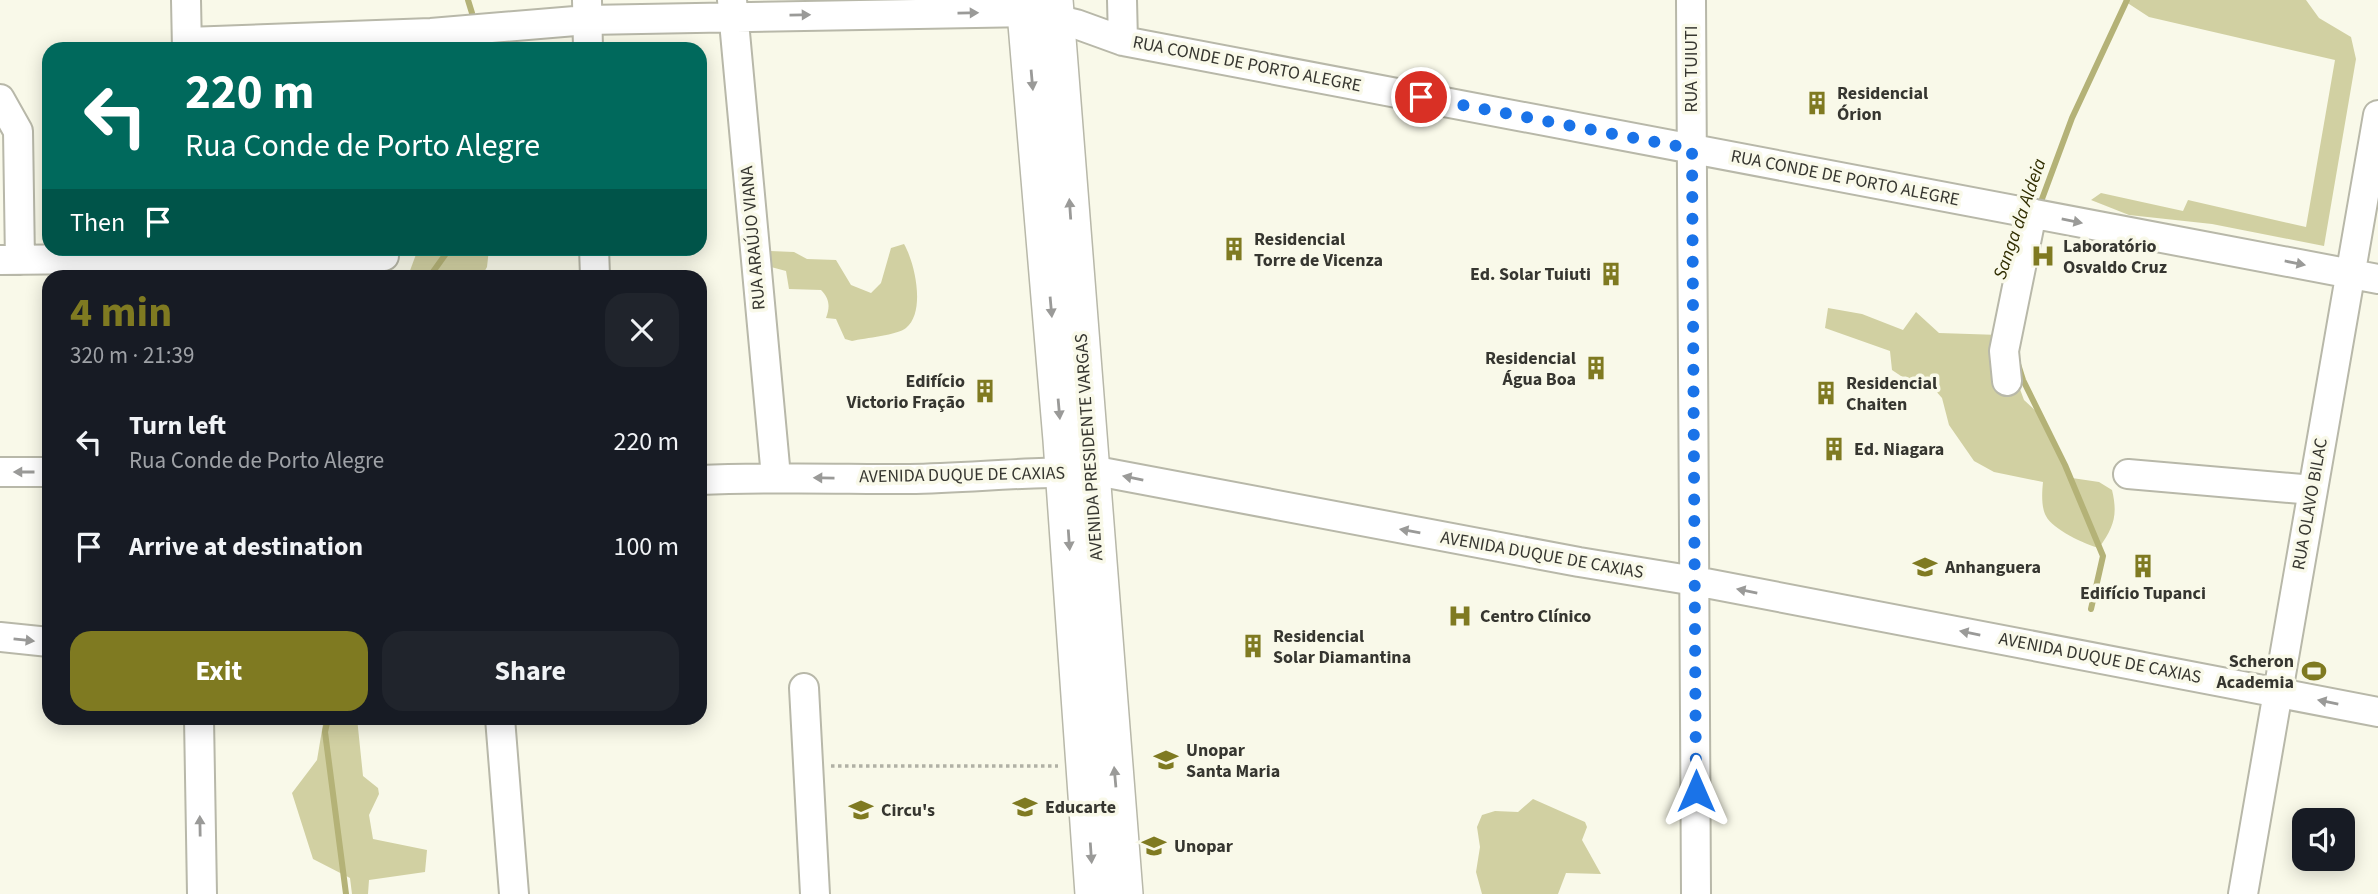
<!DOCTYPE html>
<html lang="en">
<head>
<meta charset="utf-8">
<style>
	:root { --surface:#171b24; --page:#20242c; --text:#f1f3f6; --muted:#9ea1a6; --accent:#7f7a21 }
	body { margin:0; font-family:"Source Sans 3",sans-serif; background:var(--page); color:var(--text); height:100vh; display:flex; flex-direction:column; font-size:26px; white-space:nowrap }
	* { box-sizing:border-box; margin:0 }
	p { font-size:23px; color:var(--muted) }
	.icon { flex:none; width:38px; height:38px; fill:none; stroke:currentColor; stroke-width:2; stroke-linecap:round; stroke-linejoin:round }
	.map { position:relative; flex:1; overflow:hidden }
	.side { position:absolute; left:42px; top:270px; width:665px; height:455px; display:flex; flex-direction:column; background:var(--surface); border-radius:21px; box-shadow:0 4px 18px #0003 }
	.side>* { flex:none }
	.hud { position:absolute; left:42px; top:42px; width:665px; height:214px; border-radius:21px; box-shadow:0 4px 18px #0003; background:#00695c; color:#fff; overflow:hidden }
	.tools { position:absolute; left:2292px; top:808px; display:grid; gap:14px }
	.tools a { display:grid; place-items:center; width:63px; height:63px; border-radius:14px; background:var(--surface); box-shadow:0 4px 18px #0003; font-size:35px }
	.pin { position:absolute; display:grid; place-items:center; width:60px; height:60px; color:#fff; margin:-30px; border:4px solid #fff; border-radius:50%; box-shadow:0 2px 7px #0007 }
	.me { position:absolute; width:77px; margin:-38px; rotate:0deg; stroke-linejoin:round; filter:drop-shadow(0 0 5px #0008) }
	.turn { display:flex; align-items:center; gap:24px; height:147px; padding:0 28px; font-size:32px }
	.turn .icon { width:91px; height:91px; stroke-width:2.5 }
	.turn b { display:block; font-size:49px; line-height:60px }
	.then { display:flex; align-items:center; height:66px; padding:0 28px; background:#0003; gap:14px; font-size:26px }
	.round { display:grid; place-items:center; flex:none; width:74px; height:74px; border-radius:21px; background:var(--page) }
	.summary { display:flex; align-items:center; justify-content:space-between; height:119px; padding:0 28px }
	h1 { font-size:42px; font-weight:700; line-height:52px; color:var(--accent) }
	.cta { display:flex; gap:14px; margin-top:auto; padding:14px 28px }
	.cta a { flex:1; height:80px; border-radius:21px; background:var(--accent); color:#fff; font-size:28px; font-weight:700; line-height:80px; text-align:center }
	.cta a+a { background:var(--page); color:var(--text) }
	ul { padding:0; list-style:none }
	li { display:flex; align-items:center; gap:21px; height:105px; padding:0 28px }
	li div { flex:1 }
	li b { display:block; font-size:26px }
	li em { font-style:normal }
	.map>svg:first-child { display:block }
	.green { fill:#d1d0a2 }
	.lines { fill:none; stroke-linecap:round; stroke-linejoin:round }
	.stream { stroke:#b4b277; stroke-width:6 }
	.minor-casing { stroke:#b8b8a9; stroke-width:32 }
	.major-casing { stroke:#b8b8a9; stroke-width:40 }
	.path { stroke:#b1b1a5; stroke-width:3.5; stroke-dasharray:3.5 3.5; stroke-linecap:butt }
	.minor { stroke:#fff; stroke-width:28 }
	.major { stroke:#fff; stroke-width:37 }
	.oneway { fill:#9a9a98 }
	.route { stroke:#1a73e8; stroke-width:12; stroke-dasharray:0 21.6 }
	.labels { text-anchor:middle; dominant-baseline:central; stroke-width:7; stroke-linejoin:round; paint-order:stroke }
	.street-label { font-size:18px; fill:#363630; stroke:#f9f9e9 }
	.poi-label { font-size:18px; font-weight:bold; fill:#363630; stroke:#f9f9e9; text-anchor:start }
	.water-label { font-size:19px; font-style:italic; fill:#302d00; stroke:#f9f9e9 }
</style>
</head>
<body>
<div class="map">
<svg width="2378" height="894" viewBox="0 0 2378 894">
	<rect width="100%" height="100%" fill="#f9f9e9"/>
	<path class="green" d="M 2123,0 L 2306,0 L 2319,18 L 2351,37 L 2356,59 L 2324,246 L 2212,224 L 2129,215 L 2091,200 L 2101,193 L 2183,211 L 2188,200 L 2306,227 L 2335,60 L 2149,17 Z
		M 904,244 C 915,263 926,312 906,328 C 898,335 865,338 852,341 L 845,339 L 836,319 L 826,318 C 830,307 830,299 821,290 L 789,289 L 786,271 L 771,267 L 770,251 L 794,252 L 807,259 L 836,260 L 851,285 L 871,293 L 881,283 L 891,248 Z
		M 418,249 L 489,249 L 487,267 L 482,276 L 408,276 Z
		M 1828,308 L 1862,314 L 1903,330 L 1916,312 L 1939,333 L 2000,335 L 2024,400 L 2039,414 L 2072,478 L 2099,482 L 2112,490 C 2118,515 2114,527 2099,548 C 2086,545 2052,529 2046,516 C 2041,507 2042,492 2043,482 L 1994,472 L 1974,461 L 1949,425 L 1942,398 L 1928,382 L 1913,384 L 1892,370 L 1890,351 L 1825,328 Z
		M 324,718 L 357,718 L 363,776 L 378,788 L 379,794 L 369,815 L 373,839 L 427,850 L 425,872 L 369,880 L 368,894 L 352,894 L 350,878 L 313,859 L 292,793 L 317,760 Z
		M 1533,799 L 1585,822 L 1587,827 L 1582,840 L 1601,874 L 1566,873 L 1558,894 L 1482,894 L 1476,872 L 1480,847 L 1477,827 L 1482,815 L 1495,811 L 1518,812 Z"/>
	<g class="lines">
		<path class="stream" d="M 468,0 L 472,13
			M 2039,207 L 2072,118 L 2127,0
			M 430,276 L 450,248
			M 2017,361 L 2023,380 L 2065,465 L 2103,556 L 2091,609
			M 328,718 L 325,732 L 346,894"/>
		<g class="minor-casing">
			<path id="minor" d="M 186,0 L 187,49
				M 587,0 L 588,49
				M 732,0 L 776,477
				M 1122,0 L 1123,41
				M 1691,0 L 1696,894
				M 187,42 L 431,33 L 587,20 L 1026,12 L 1076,24 L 1123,41 L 2378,279
				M 0,99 L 18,131 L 20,260
				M 594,248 L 595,276
				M 0,260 L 384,256
				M 2007,381 L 2004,351 L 2032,213
				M 0,472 L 49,472
				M 2128,474 L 2313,490
				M 700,480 C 770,477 839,479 909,479 C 975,478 1040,470 1107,473 L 1579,562 L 1695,581 L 2378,712
				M 0,637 L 49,642
				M 804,688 L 815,894
				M 199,718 L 202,894
				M 500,718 L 514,894
				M 2243,894 L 2378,115"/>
		</g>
		<g class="major-casing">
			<path id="major" d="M 1025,0 L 1062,440 L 1094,894
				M 1054,0 L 1124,894"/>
		</g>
		<path class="path" d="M 831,766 L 1058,766"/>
		<use href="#minor" class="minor"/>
		<use href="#major" class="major"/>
	</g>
	<defs><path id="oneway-solid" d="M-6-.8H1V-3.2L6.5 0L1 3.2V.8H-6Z" transform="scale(1.75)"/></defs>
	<g class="oneway">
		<use href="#oneway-solid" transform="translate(968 13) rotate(-1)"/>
		<use href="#oneway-solid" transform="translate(800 15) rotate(-1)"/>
		<use href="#oneway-solid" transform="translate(1032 80) rotate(85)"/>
		<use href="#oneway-solid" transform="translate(1070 209) rotate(-94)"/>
		<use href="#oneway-solid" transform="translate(2072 221) rotate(11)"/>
		<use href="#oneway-solid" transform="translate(2295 263) rotate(11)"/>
		<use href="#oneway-solid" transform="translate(1051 307) rotate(85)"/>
		<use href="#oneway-solid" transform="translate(1059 409) rotate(85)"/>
		<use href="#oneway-solid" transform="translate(24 472) rotate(-180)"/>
		<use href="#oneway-solid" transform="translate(824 478) rotate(-179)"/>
		<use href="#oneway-solid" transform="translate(1133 478) rotate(-169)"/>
		<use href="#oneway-solid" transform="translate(1410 531) rotate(-170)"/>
		<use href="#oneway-solid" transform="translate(1069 540) rotate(86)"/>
		<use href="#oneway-solid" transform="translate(1747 591) rotate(-169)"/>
		<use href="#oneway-solid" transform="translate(1970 633) rotate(-169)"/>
		<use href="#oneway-solid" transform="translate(24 640) rotate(6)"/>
		<use href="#oneway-solid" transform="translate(2328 702) rotate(-169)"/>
		<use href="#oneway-solid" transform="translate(1115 777) rotate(-95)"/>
		<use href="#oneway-solid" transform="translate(200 826) rotate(-91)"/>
		<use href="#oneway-solid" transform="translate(1091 853) rotate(86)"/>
	</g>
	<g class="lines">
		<path class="route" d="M 1421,97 L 1692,149 L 1696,791"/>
	</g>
	<defs>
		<g id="building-bare" transform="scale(1.89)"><path d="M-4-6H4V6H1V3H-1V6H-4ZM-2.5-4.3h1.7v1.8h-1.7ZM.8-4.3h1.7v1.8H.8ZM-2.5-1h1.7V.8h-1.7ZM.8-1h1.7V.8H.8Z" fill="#7f7a21" stroke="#f9f9e9" stroke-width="2.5" paint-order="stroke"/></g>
		<g id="hospital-bare" transform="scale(1.89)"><path d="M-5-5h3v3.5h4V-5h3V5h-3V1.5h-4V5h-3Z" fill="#7f7a21" stroke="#f9f9e9" stroke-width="2.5" paint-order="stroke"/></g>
		<g id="university-bare" transform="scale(1.89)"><path d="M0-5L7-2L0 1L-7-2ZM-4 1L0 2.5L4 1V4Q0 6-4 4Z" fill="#7f7a21" stroke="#f9f9e9" stroke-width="2.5" paint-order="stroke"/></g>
		<g id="stadium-bare" transform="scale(1.89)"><path d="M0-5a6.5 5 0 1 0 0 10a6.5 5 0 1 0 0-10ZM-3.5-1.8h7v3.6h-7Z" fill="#7f7a21" stroke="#f9f9e9" stroke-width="2.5" paint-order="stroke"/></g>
		<g id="school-bare" transform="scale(1.89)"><path d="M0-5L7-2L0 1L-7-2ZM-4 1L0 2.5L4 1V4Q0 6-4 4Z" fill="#7f7a21" stroke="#f9f9e9" stroke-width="2.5" paint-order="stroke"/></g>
	</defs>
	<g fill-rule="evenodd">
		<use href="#building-bare" x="1817" y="103"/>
		<use href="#building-bare" x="1234" y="249"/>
		<use href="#hospital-bare" x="2043" y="256"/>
		<use href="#building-bare" x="1611" y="274"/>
		<use href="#building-bare" x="1596" y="368"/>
		<use href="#building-bare" x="985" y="391"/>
		<use href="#building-bare" x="1826" y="393"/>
		<use href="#building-bare" x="1834" y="449"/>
		<use href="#building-bare" x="2143" y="566"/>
		<use href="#university-bare" x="1925" y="567"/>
		<use href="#hospital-bare" x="1460" y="616"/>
		<use href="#building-bare" x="1253" y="646"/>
		<use href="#stadium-bare" x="2314" y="671"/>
		<use href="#university-bare" x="1166" y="760"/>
		<use href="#school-bare" x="1025" y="807"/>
		<use href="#school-bare" x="861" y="810"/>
		<use href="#university-bare" x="1154" y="846"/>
	</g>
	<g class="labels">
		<g class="street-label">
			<text transform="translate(1247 64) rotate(11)">RUA CONDE DE PORTO ALEGRE</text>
			<text transform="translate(1691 69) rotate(-90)">RUA TUIUTI</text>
			<text transform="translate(1845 178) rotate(11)">RUA CONDE DE PORTO ALEGRE</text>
			<text transform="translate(753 238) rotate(-95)">RUA ARAÚJO VIANA</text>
			<text transform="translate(1089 447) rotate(-94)">AVENIDA PRESIDENTE VARGAS</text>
			<text transform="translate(962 475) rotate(-1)">AVENIDA DUQUE DE CAXIAS</text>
			<text transform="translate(2310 504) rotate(-80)">RUA OLAVO BILAC</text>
			<text transform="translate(1542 555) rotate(10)">AVENIDA DUQUE DE CAXIAS</text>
			<text transform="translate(2100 658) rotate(11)">AVENIDA DUQUE DE CAXIAS</text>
		</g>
		<g class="poi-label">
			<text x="1837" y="93">Residencial<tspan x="1837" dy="21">Órion</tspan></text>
			<text x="1254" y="239">Residencial<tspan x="1254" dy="21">Torre de Vicenza</tspan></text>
			<text x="2063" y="246">Laboratório<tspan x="2063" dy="21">Osvaldo Cruz</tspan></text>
			<text x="1591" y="274" text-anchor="end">Ed. Solar Tuiuti</text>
			<text x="1576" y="358" text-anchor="end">Residencial<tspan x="1576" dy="21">Água Boa</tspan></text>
			<text x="965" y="381" text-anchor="end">Edifício<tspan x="965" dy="21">Victorio Fração</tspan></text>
			<text x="1846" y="383">Residencial<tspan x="1846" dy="21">Chaiten</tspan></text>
			<text x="1854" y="449">Ed. Niagara</text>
			<text x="1945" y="567">Anhanguera</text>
			<text x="2143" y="593" text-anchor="middle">Edifício Tupanci</text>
			<text x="1480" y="616">Centro Clínico</text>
			<text x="1273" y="636">Residencial<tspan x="1273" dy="21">Solar Diamantina</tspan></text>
			<text x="2294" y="661" text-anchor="end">Scheron<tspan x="2294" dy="21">Academia</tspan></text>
			<text x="1186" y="750">Unopar<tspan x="1186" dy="21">Santa Maria</tspan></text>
			<text x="1045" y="807">Educarte</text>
			<text x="881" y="810">Circu's</text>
			<text x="1174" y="846">Unopar</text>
		</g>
		<g class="water-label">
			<text transform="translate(2020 219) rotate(-71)">Sanga da Aldeia</text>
		</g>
	</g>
</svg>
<div class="tools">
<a><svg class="icon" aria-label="sound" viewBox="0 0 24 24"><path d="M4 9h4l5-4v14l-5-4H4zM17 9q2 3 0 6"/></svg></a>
</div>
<div class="pin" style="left:1421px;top:97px;background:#d93025"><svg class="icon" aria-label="arrive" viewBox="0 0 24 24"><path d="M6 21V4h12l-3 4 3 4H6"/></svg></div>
<svg class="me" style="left:1696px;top:791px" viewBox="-20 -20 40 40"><path d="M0-17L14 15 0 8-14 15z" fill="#1a73e8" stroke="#fff" stroke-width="4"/></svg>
<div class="hud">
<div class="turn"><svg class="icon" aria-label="left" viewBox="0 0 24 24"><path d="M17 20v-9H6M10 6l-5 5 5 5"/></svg><div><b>220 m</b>Rua Conde de Porto Alegre</div></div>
<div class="then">Then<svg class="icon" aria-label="arrive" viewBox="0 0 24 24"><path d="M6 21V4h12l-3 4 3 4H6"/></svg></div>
</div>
<section class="side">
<div class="summary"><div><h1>4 min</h1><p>320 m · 21:39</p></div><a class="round"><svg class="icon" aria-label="close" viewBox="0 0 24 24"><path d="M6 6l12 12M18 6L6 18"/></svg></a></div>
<ul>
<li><svg class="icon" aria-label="left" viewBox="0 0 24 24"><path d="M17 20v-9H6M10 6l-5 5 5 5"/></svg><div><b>Turn left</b><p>Rua Conde de Porto Alegre</p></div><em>220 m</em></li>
<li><svg class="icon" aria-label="arrive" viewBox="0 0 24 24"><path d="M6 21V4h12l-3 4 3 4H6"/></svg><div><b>Arrive at destination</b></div><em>100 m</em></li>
</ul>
<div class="cta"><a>Exit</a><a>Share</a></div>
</section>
</div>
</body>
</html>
